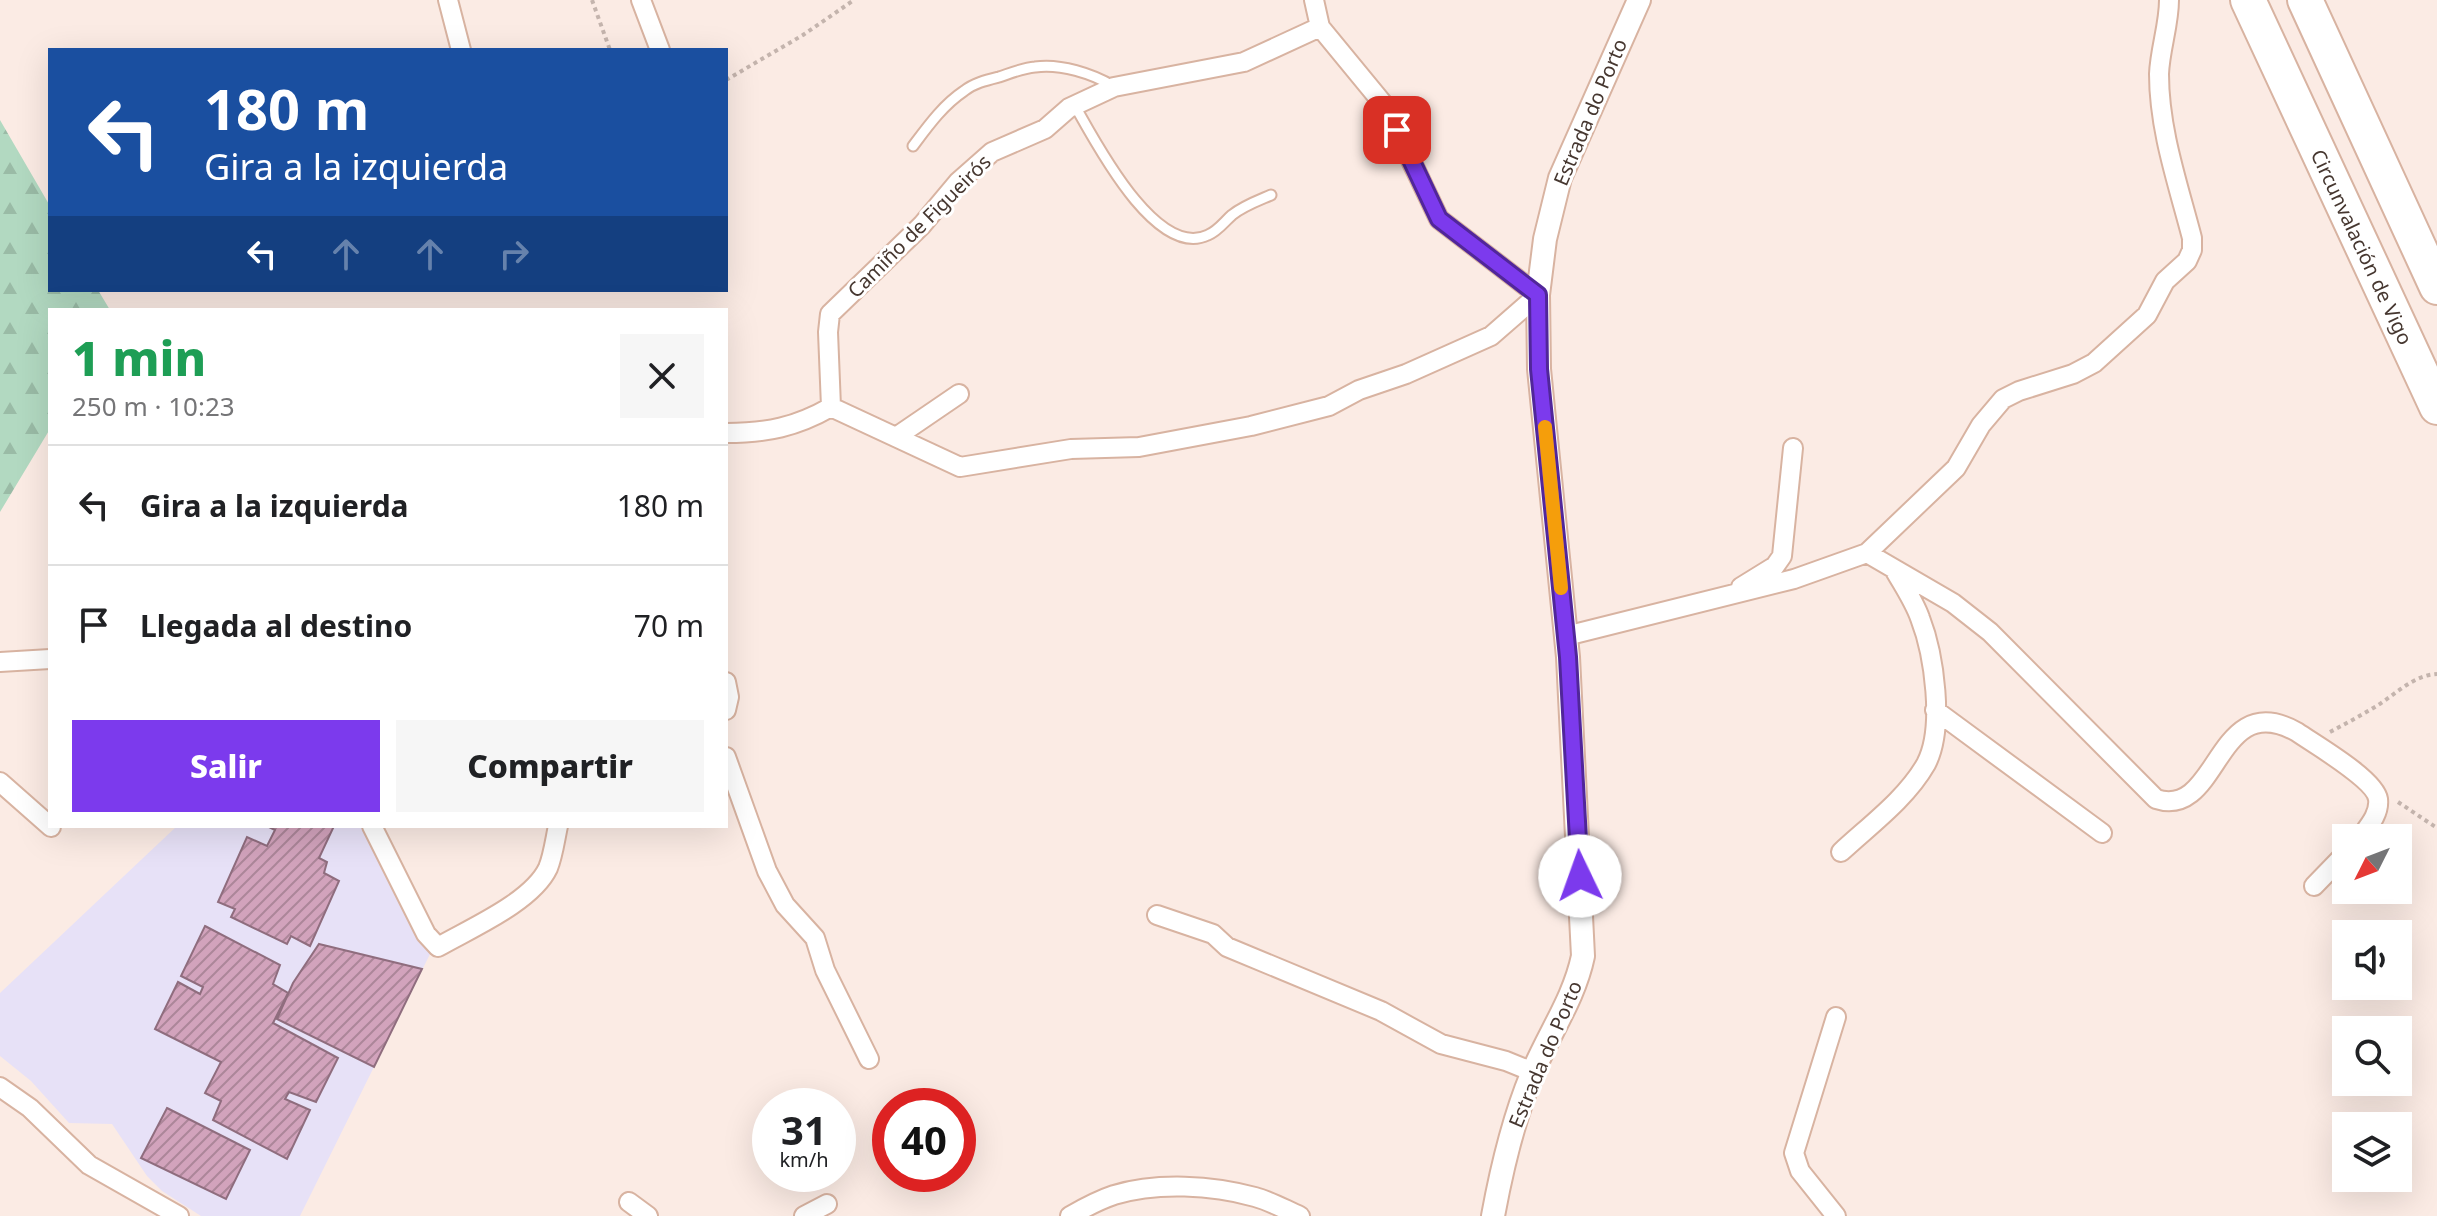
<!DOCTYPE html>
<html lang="es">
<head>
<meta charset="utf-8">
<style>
	:root { --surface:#fff; --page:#f6f6f6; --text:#202124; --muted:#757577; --line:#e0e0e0; --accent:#7c3aed }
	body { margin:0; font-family:"Noto Sans",sans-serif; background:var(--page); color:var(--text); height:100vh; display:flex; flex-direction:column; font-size:30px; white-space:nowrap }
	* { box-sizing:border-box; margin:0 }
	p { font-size:26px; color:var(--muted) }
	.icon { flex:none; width:44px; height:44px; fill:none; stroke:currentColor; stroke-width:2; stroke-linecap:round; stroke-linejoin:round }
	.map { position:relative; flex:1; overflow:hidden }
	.drawer { position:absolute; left:48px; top:308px; width:680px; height:520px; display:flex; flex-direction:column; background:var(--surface); border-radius:0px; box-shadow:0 8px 32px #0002 }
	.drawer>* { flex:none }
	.guide { position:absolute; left:48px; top:48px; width:680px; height:244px; border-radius:0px; box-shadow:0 8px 32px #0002; background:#1a4fa0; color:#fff; overflow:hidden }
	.needle { width:52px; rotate:228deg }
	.fabs { position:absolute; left:2332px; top:824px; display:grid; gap:16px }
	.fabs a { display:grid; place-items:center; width:80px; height:80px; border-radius:0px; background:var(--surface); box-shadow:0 8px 32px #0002; font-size:40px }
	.speed { position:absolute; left:752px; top:1088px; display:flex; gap:16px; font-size:40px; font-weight:700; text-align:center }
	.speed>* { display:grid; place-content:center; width:104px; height:104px; border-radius:50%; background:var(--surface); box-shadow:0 8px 32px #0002; line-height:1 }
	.speed small { font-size:20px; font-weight:400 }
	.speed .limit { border:12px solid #d22; background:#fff; color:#111 }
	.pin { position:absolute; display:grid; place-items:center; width:68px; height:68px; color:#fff; margin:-34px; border-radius:16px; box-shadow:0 4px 12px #0006 }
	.me { position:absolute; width:88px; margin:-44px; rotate:357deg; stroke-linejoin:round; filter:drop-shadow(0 0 6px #0008) }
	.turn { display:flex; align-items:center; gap:28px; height:168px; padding:0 24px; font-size:36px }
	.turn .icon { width:104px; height:104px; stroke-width:2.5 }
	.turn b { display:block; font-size:56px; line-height:68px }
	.lanes { display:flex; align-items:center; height:76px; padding:0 24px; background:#0003; justify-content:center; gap:40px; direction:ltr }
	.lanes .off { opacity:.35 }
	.round { display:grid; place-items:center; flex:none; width:84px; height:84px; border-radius:0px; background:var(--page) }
	.headline { display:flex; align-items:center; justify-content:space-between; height:136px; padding:0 24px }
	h1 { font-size:48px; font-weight:800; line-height:60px; color:#1e9e55 }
	.cta { display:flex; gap:16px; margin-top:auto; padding:16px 24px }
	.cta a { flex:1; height:92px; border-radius:0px; background:var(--accent); color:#fff; font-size:32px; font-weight:800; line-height:92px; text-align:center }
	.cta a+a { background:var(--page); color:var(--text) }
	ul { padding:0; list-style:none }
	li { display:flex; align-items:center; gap:24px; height:120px; padding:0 24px; border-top:2px solid var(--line) }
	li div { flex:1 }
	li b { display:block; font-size:30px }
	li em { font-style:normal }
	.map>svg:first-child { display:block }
	.education { fill:#e7e1f7 }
	.forest { fill:url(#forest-firs) }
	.building { fill:url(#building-hatch); stroke:#8f6d7e; stroke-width:2 }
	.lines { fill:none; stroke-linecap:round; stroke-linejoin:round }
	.service-casing { stroke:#d8b3a1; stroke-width:13 }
	.minor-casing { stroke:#d8b3a1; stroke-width:22 }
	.tertiary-casing { stroke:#d8b3a1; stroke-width:26 }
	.motorway-casing { stroke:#d8b3a1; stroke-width:38 }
	.path { stroke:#c4b4ad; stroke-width:4; stroke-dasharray:4 4; stroke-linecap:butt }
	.service { stroke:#fff; stroke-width:9 }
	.minor { stroke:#fff; stroke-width:18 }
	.tertiary { stroke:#fff; stroke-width:22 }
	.motorway { stroke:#fff; stroke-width:34 }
	.route-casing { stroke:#51269a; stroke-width:20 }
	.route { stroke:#7c3aed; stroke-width:14 }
	.slow { stroke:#f59e0b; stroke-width:14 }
	.labels { text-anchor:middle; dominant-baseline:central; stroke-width:6; stroke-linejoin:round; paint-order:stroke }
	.street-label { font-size:20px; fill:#463730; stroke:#fff }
</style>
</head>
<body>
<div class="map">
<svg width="2437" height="1216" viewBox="0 0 2437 1216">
	<defs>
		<pattern id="forest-firs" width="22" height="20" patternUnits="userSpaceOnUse" patternTransform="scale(2)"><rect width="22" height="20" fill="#b2d9c1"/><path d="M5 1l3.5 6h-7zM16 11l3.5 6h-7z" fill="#9abba6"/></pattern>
		<pattern id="building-hatch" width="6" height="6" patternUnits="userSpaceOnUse" patternTransform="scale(2)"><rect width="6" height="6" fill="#d2a3bc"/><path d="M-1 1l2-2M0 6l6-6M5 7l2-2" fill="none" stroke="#ac8699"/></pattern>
	</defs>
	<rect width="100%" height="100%" fill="#fbebe4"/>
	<path class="education" d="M 177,826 L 365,826 L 430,954 L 300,1216 L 201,1216 L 162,1191 L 147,1176 L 112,1124 L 69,1123 L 31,1081 L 0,1056 L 0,993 Z"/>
	<path class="forest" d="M 0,120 L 50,206 L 50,290 L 98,290 L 110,310 L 50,310 L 50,429 L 0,512 Z"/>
	<path class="building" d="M 267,826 L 334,826 L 319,858 L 327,862 L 324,873 L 339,881 L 310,946 L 291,936 L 287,944 L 231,917 L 235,909 L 218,902 L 247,837 L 267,846 L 275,830 Z
		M 205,926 L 280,965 L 273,984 L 288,993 L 273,1023 L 338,1058 L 316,1102 L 289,1092 L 285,1099 L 310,1110 L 287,1159 L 213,1120 L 221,1101 L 205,1093 L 221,1062 L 155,1029 L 178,982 L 200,994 L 203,987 L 181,976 Z
		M 319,944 L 422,969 L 374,1067 L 277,1019 L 293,983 Z
		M 167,1108 L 250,1150 L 226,1199 L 141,1158 Z"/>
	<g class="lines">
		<g class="service-casing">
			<path id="service" d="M 1075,106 C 1095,141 1156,260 1208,235 C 1218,231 1224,222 1232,215 C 1243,206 1257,201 1271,195
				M 913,146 C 928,126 943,105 964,91 C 974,83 987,80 999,77 C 1011,73 1023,68 1035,67 C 1060,63 1093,74 1113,86"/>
		</g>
		<g class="minor-casing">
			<path id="minor" d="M 448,0 L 461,50
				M 641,0 L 660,50
				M 831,407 L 960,467 L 1071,449 L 1139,447 L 1251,426 L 1329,406 L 1359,390 L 1406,374 L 1491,336 L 1538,295 L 1439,219 L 1385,106 L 1320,27 L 1314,0
				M 831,407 L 828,332 L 830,314 L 922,225 L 958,182 L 992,152 L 1045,129 L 1069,108 L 1114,87 L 1244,62 L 1320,27
				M 726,433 C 767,433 796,427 831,407
				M 896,437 L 959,394
				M 1867,553 L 1953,603 L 1990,632 L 2156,799 C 2220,820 2215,686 2297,732 C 2314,744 2375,779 2378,799 C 2380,814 2368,827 2360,838
				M 1741,587 L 1775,566 L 1782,556 L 1793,448
				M 1566,636 L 1794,579 L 1867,553 L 1956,468 L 1981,425 L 2003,399 L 2019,391 L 2073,374 L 2094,363 L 2147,315 L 2165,281 L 2187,261 L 2192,250 L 2192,238 C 2178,184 2159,130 2159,74 C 2160,49 2169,25 2169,0
				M 0,662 L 50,659
				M 726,682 L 729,697 L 726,710
				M 1935,710 L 2102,833
				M 726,757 L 767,871 L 785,905 L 815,938 L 825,970 L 869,1059
				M 0,782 L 51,827
				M 372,826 L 426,934 L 438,947 C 471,928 532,902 548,868 C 553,856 555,840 558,826
				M 1841,852 C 1870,825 1906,799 1926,764 C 1945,728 1934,654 1920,618 C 1914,601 1903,585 1894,569
				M 2314,886 L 2346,853
				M 1157,915 L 1213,934 L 1227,947 L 1381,1011 L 1441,1044 L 1506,1061 L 1533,1072
				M 0,1087 L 30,1108 L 89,1165 L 179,1216
				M 629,1202 L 648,1216
				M 804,1216 L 827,1204
				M 1070,1216 C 1084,1208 1099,1200 1114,1195 C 1157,1182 1212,1185 1255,1197 C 1270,1201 1286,1210 1300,1216
				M 1836,1216 L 1800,1171 L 1794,1153 L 1836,1017"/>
		</g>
		<g class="tertiary-casing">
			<path id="tertiary" d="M 1493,1216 C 1502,1167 1513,1120 1532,1074 C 1549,1033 1574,999 1583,956 L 1568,657 L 1539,369 L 1538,295 L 1545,239 L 1560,178 L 1639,0"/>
		</g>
		<g class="motorway-casing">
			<path id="motorway" d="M 2248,0 L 2437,407
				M 2305,0 L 2437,287"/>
		</g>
		<path class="path" d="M 592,0 L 610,50
			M 726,80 L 803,35 L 854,0
			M 2330,732 C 2345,724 2360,716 2375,707 C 2395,695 2413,675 2437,674
			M 2398,802 L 2437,828"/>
		<use href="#service" class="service"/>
		<use href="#minor" class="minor"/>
		<use href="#tertiary" class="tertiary"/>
		<use href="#motorway" class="motorway"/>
	</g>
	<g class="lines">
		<g class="route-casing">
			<path id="route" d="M 1397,130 L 1439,219 L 1538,295 L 1539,369 L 1568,657 L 1580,876"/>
		</g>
		<use href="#route" class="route"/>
		<path class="slow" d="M 1545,427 L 1561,588"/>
	</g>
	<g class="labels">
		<g class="street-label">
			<text transform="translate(1590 112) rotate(-67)">Estrada do Porto</text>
			<text transform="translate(919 226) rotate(-45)">Camiño de Figueirós</text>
			<text transform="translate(2362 247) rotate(65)">Circunvalación de Vigo</text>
			<text transform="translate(1545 1054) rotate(-67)">Estrada do Porto</text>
		</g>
	</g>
</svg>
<div class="fabs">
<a><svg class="needle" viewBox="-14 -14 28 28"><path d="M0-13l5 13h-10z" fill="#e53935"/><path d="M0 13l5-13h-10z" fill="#757577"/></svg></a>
<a><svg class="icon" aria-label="sound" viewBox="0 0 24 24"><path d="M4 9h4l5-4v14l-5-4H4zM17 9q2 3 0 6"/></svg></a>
<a><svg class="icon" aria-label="search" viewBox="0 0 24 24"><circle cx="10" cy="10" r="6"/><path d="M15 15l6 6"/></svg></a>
<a><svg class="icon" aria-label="layers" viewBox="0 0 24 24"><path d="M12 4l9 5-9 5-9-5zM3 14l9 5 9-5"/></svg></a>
</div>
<div class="speed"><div>31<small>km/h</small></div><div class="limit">40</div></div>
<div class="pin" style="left:1397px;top:130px;background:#d93025"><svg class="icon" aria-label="arrive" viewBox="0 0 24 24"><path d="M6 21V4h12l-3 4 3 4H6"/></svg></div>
<svg class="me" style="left:1580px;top:876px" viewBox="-20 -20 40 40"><circle r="19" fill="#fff"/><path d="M0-13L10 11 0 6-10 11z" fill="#7c3aed"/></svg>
<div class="guide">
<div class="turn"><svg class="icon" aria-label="left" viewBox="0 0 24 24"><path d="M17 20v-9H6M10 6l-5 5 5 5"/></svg><div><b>180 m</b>Gira a la izquierda</div></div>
<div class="lanes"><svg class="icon" aria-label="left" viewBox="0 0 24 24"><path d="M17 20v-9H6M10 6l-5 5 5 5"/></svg><svg class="icon off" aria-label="ahead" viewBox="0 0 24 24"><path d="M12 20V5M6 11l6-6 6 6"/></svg><svg class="icon off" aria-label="ahead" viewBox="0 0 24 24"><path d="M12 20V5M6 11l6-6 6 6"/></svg><svg class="icon off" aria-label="right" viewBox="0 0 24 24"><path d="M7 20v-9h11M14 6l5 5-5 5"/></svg></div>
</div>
<section class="drawer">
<div class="headline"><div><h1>1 min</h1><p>250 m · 10:23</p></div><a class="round"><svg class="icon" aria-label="close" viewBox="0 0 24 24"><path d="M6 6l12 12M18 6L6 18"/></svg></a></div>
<ul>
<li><svg class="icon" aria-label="left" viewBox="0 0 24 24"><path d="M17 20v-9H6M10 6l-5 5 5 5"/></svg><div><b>Gira a la izquierda</b></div><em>180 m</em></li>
<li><svg class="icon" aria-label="arrive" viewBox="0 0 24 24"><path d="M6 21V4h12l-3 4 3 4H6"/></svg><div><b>Llegada al destino</b></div><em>70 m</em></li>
</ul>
<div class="cta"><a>Salir</a><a>Compartir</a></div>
</section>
</div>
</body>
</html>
